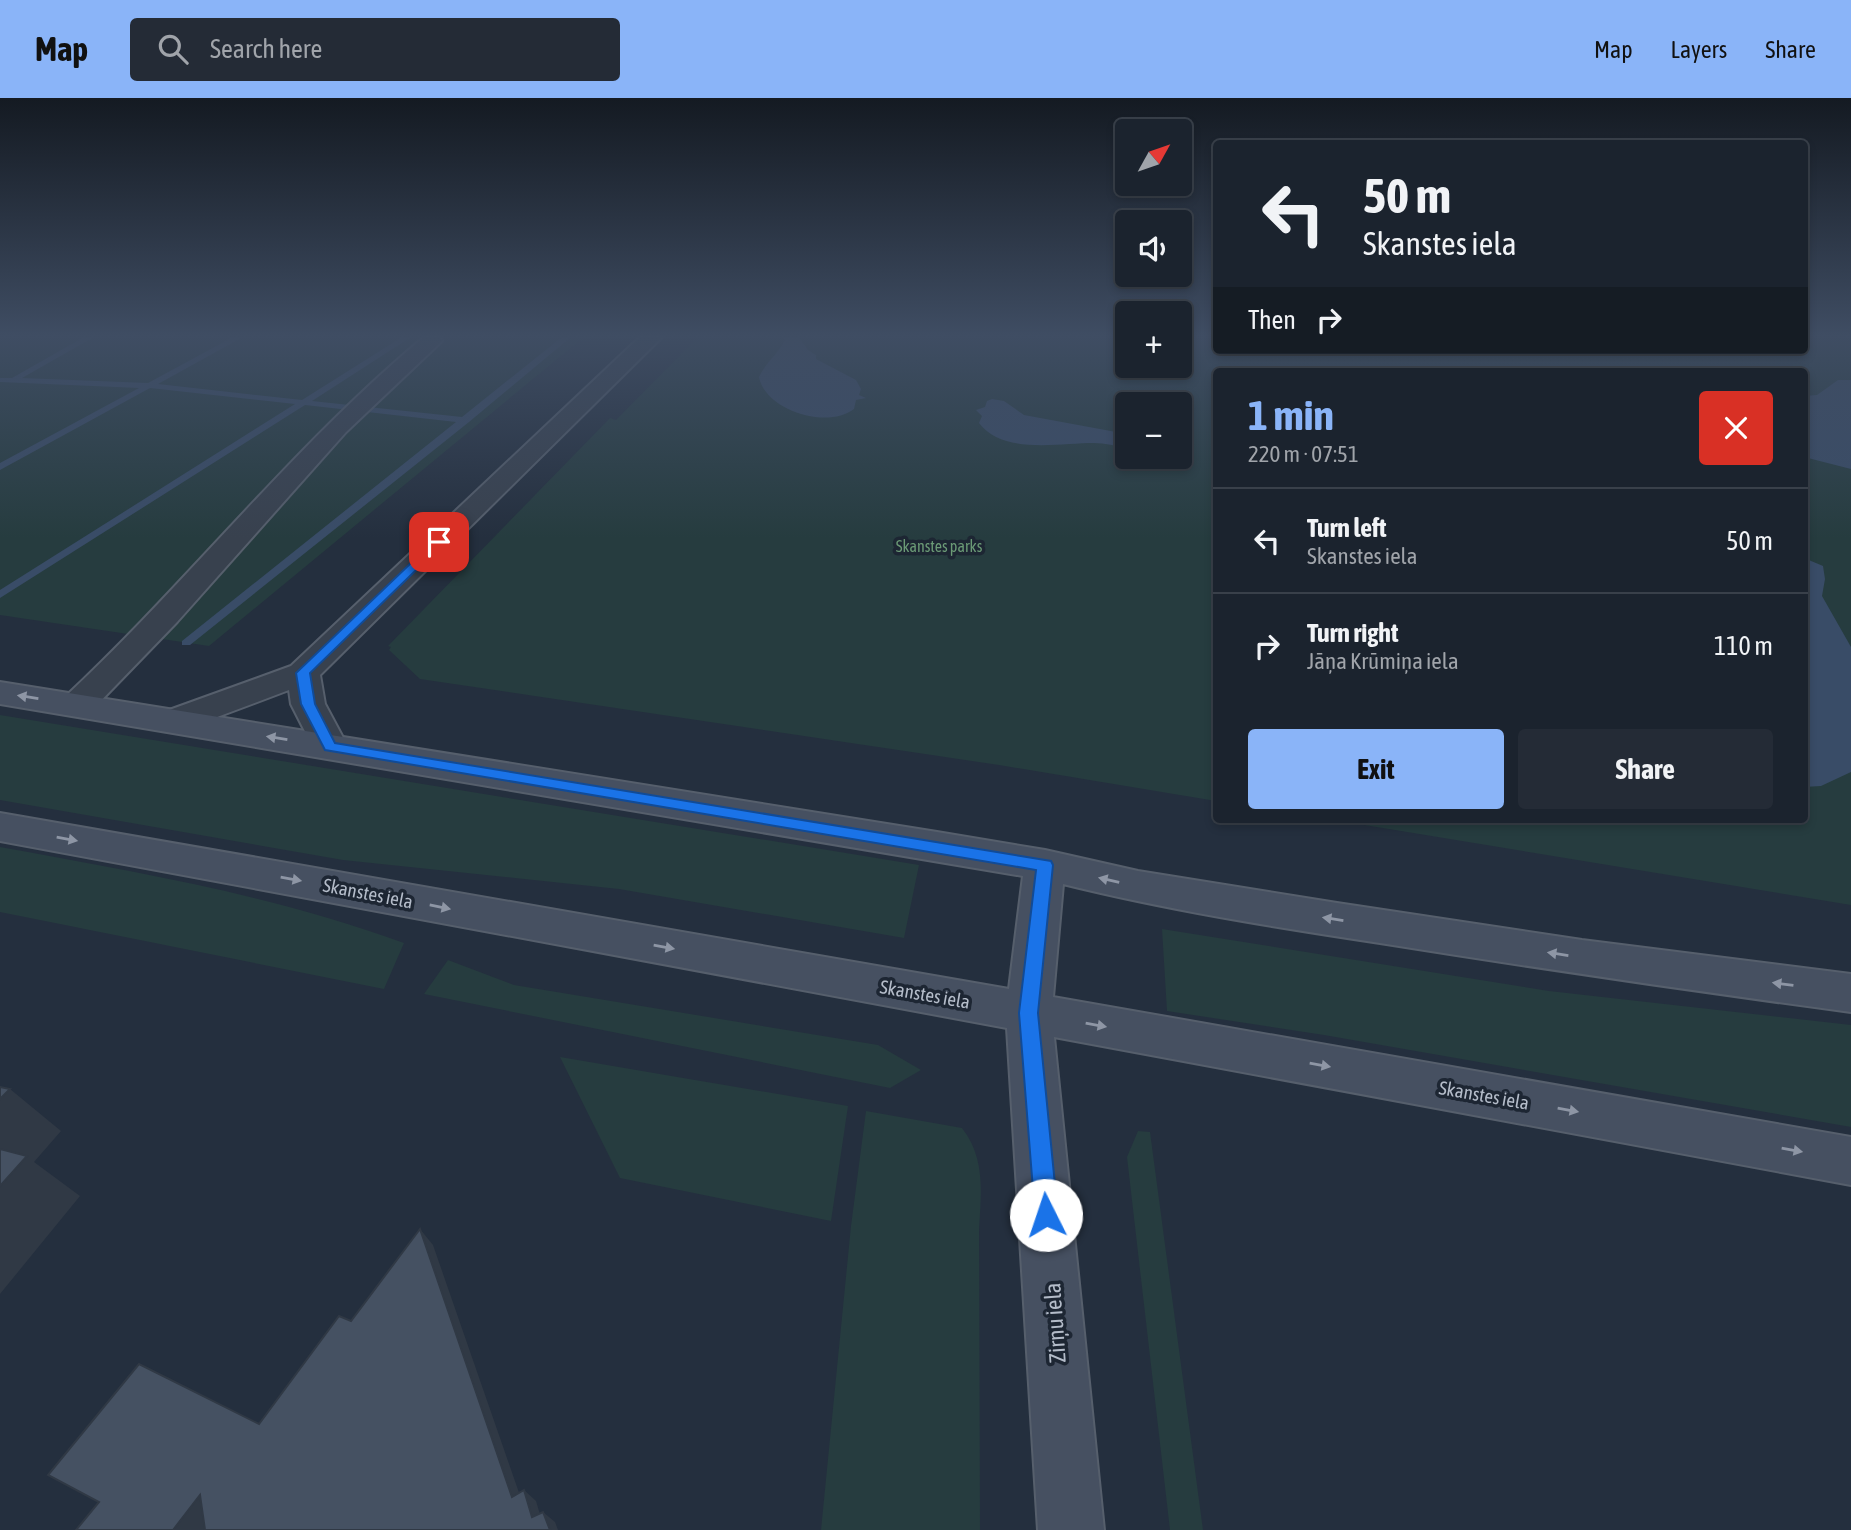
<!DOCTYPE html>
<html lang="en">
<head>
<meta charset="utf-8">
<style>
	:root { --surface:#1b232e; --page:#242b36; --text:#f1f3f6; --muted:#a0a4aa; --line:#39404a; --accent:#8ab4f8 }
	body { margin:0; font-family:"Asap Condensed",sans-serif; background:var(--page); color:var(--text); height:100vh; display:flex; flex-direction:column; font-size:26px; white-space:nowrap }
	* { box-sizing:border-box; margin:0 }
	p { font-size:23px; color:var(--muted) }
	.icon { flex:none; width:38px; height:38px; fill:none; stroke:currentColor; stroke-width:2; stroke-linecap:round; stroke-linejoin:round }
	.map { position:relative; flex:1; overflow:hidden }
	.side { position:absolute; left:1213px; top:270px; width:595px; height:455px; display:flex; flex-direction:column; background:var(--surface); border-radius:7px; box-shadow:0 4px 10px #0003,0 0 0 2px var(--line) }
	.side>* { flex:none }
	.guide { position:absolute; left:1213px; top:42px; width:595px; height:214px; border-radius:7px; box-shadow:0 4px 10px #0003,0 0 0 2px var(--line); background:#1b232e; color:var(--text); overflow:hidden }
	.needle { width:46px; rotate:50deg }
	.controls { position:absolute; left:1115px; top:21px; display:grid; gap:14px }
	.controls a { display:grid; place-items:center; width:77px; height:77px; border-radius:7px; background:var(--surface); box-shadow:0 4px 10px #0003,0 0 0 2px var(--line); font-size:35px }
	.pin { position:absolute; display:grid; place-items:center; width:60px; height:60px; color:#fff; margin:-30px; border-radius:14px; box-shadow:0 4px 10px #0006 }
	.me { position:absolute; width:77px; margin:-38px; rotate:356deg; stroke-linejoin:round; filter:drop-shadow(0 0 5px #0008) }
	.turn { display:flex; align-items:center; gap:24px; height:147px; padding:0 35px; font-size:32px }
	.turn .icon { width:91px; height:91px; stroke-width:2.5 }
	.turn b { display:block; font-size:49px; line-height:60px }
	.then { display:flex; align-items:center; height:66px; padding:0 35px; background:#0003; gap:14px; font-size:26px }
	.round { display:grid; place-items:center; flex:none; width:74px; height:74px; border-radius:7px; background:var(--page) }
	.headline { display:flex; align-items:center; justify-content:space-between; height:119px; padding:0 35px }
	h1 { font-size:42px; font-weight:700; line-height:52px; color:var(--accent) }
	.button { display:flex; gap:14px; margin-top:auto; padding:14px 35px }
	.button a { flex:1; height:80px; border-radius:7px; background:var(--accent); color:#111; font-size:28px; font-weight:700; line-height:80px; text-align:center }
	.button a+a { background:var(--page); color:var(--text) }
	ul { padding:0; list-style:none }
	li { display:flex; align-items:center; gap:21px; height:105px; padding:0 35px; border-top:2px solid var(--line) }
	li div { flex:1 }
	li b { display:block; font-size:26px }
	li em { font-style:normal }
	header { display:flex; align-items:center; gap:42px; box-sizing:border-box; height:98px; padding:0 35px; background:var(--accent); color:#111 }
	header strong { font-size:33px }
	nav { display:flex; gap:38px; margin-inline-start:auto; font-size:24px }
	.search { width:490px; height:63px; background:var(--page); display:flex; align-items:center; gap:18px; box-sizing:border-box; padding:0 24px; border-radius:7px; color:var(--muted); font-size:26px }
	.map>svg:first-child { display:block }
	.green { fill:#263c3f; fill-rule:evenodd }
	.water { fill:#394c67 }
	.lines { fill:none; stroke-linecap:round; stroke-linejoin:round }
	.stream { fill:#394c67; fill-rule:evenodd }
	.street-casing { stroke:#565f6c; stroke-width:4 }
	.secondary-casing { stroke:#565f6c; stroke-width:4 }
	.street { fill:#38414e; fill-rule:evenodd }
	.secondary { fill:#465061; fill-rule:evenodd }
	.shaded-wall { fill:#303945 }
	.building { fill:#455162; stroke:#303945; stroke-width:2 }
	.oneway { fill:#8e96a5 }
	.route { fill:#1a73e8; stroke:#114b97; stroke-width:2 }
	.labels { text-anchor:middle; dominant-baseline:central; stroke-width:7; stroke-linejoin:round; paint-order:stroke }
	.far-park-label { font-size:16px; fill:#6b9a76; stroke:#1d2633 }
	.street-label { font-size:19px; fill:#b4bcc9; stroke:#1d2633 }
	.near-street-label { font-size:23px; fill:#b4bcc9; stroke:#1d2633 }
</style>
</head>
<body>
<header>
<strong>Map</strong>
<div class="search"><svg class="icon" aria-label="search" viewBox="0 0 24 24"><circle cx="10" cy="10" r="6"/><path d="M15 15l6 6"/></svg>Search here</div>
<nav><a>Map</a><a>Layers</a><a>Share</a></nav>
</header>
<div class="map">
<svg width="1851" height="1432" viewBox="0 0 1851 1432">
	<rect width="100%" height="100%" fill="#242f3e"/>
	<path class="green" d="M 0,239 L 584,239 L 209,548 L 0,517 Z
		M 698,239 L 1127,239 L 1127,268 L 1180,268 L 1180,239 L 1216,239 L 1216,252 L 1804,252 L 1804,239 L 1851,239 L 1851,807 L 1328,721 L 1804,721 L 1804,273 L 1216,273 L 1216,703 L 999,667 L 420,581 L 389,552 L 391,549 L 388,548 L 610,320 L 616,322 ZM 1127,306 L 1180,306 L 1180,359 L 1127,359 Z
		M 0,617 L 919,767 L 904,840 L 619,791 L 343,762 L 0,702 Z
		M 0,749 C 136,774 274,797 404,845 L 384,891 L 0,814 Z
		M 1162,831 L 1549,893 L 1851,927 L 1851,1029 L 1324,937 L 1167,913 Z
		M 448,862 L 514,887 L 878,947 L 921,972 L 890,990 L 424,896 Z
		M 560,959 L 848,1008 L 831,1123 L 620,1080 Z
		M 866,1013 L 962,1030 C 986,1061 981,1095 979,1132 L 980,1432 L 821,1432 L 851,1128 Z
		M 1138,1033 L 1150,1034 L 1203,1432 L 1170,1432 L 1127,1059 Z"/>
	<path class="water" d="M 783,239 L 799,239 L 808,252 L 816,257 L 816,261 L 856,282 L 861,291 L 859,297 L 866,300 L 856,302 L 854,311 C 827,332 765,312 759,279 C 766,264 778,256 785,242 Z
		M 1838,282 L 1851,282 L 1851,371 L 1804,359 L 1804,298 L 1817,297 Z
		M 992,301 L 1004,303 L 1024,317 L 1127,336 L 1127,350 C 1116,348 1105,345 1094,345 C 1059,345 1003,357 979,325 L 982,318 L 976,312 L 985,309 L 987,303 Z
		M 1804,460 L 1823,468 L 1825,481 L 1822,498 L 1851,549 L 1851,674 L 1821,688 L 1804,689 Z"/>
	<g class="lines">
		<path class="stream" d="M 84,239 L 94,239 L 22,280 L 148,285 L 233,239 L 243,239 L 158,286 L 302,302 L 402,239 L 411,239 L 312,303 L 462,319 L 562,239 L 571,239 L 469,324 L 190,547 L 182,547 L 182,543 L 456,324 L 305,307 L 0,500 L 0,492 L 295,306 L 150,290 L 0,372 L 0,365 L 139,290 L 0,284 L 0,280 L 12,280 Z"/>
		<g class="street-casing">
			<path id="street" d="M 424,239 L 440,239 L 442,243 L 346,334 L 177,524 L 89,615 L 77,618 L 65,615 L 60,607 L 65,599 C 189,483 293,348 424,239 Z
				M 640,239 L 662,239 L 320,577 L 325,606 L 348,649 L 343,657 L 330,661 L 317,657 L 291,606 L 289,592 L 185,631 L 173,634 L 161,631 L 155,623 L 161,615 L 291,568 Z"/>
		</g>
		<g class="secondary-casing">
			<path id="secondary" d="M 0,584 L 937,734 L 1045,752 L 1138,773 L 1337,805 L 1582,842 L 1851,876 L 1851,914 C 1694,893 1537,870 1380,845 C 1274,829 1168,812 1063,786 L 1053,899 L 1851,1039 L 1851,1087 L 1054,939 L 1104,1432 L 1038,1432 L 1007,930 L 0,743 L 0,715 L 1009,891 L 1023,778 L 0,606 Z"/>
		</g>
		<use href="#street" class="street"/>
		<use href="#secondary" class="secondary"/>
	</g>
	<path class="shaded-wall" d="M 10,991 L 61,1033 L 34,1064 L 80,1098 L 0,1196 L 0,1001 Z
		M 420,1131 L 433,1147 L 524,1409 L 512,1399 Z
		M 524,1392 L 536,1403 L 544,1430 L 532,1419 Z
		M 200,1397 L 222,1408 L 204,1432 L 173,1432 Z
		M 543,1414 L 555,1424 L 558,1432 L 550,1432 Z"/>
	<path class="building" d="M 0,989 L 10,991 L 0,1001 Z
		M 0,1051 L 27,1058 L 0,1088 Z
		M 420,1131 L 512,1399 L 524,1392 L 532,1419 L 543,1414 L 550,1432 L 205,1432 L 200,1397 L 173,1432 L 76,1432 L 99,1404 L 48,1377 L 139,1266 L 259,1326 L 339,1218 L 351,1223 Z"/>
	<defs><path id="oneway-solid" d="M-6-.8H1V-3.2L6.5 0L1 3.2V.8H-6Z" transform="scale(1.75)"/></defs>
	<g class="oneway">
		<use href="#oneway-solid" transform="translate(28 599) rotate(-171)"/>
		<use href="#oneway-solid" transform="translate(277 640) rotate(-171)"/>
		<use href="#oneway-solid" transform="translate(67 741) rotate(10)"/>
		<use href="#oneway-solid" transform="translate(291 781) rotate(10)"/>
		<use href="#oneway-solid" transform="translate(1109 782) rotate(-167)"/>
		<use href="#oneway-solid" transform="translate(440 809) rotate(11)"/>
		<use href="#oneway-solid" transform="translate(1333 821) rotate(-171)"/>
		<use href="#oneway-solid" transform="translate(664 849) rotate(10)"/>
		<use href="#oneway-solid" transform="translate(1558 856) rotate(-171)"/>
		<use href="#oneway-solid" transform="translate(1783 886) rotate(-173)"/>
		<use href="#oneway-solid" transform="translate(1096 927) rotate(10)"/>
		<use href="#oneway-solid" transform="translate(1320 967) rotate(10)"/>
		<use href="#oneway-solid" transform="translate(1568 1012) rotate(10)"/>
		<use href="#oneway-solid" transform="translate(1792 1052) rotate(10)"/>
	</g>
	<linearGradient id="sky" x2="0" y2="1"><stop stop-color="#141a22"/><stop offset="0.54" stop-color="#3f4d63"/><stop offset="1" stop-color="#3f4d63" stop-opacity="0"/></linearGradient>
	<rect width="1851" height="440" fill="url(#sky)"/>
	<path class="route" d="M 435,442 L 445,444 L 310,575 L 315,606 L 335,645 L 1051,763 L 1053,767 L 1038,915 L 1058,1117 L 1054,1125 L 1046,1128 L 1039,1125 L 1035,1117 L 1019,915 L 1036,772 L 325,652 L 301,606 L 296,575 Z"/>
	<g class="labels">
		<g class="far-park-label">
			<text x="939" y="448">Skanstes parks</text>
		</g>
		<g class="street-label">
			<text transform="translate(368 795) rotate(11)">Skanstes iela</text>
			<text transform="translate(925 896) rotate(10)">Skanstes iela</text>
			<text transform="translate(1484 997) rotate(10)">Skanstes iela</text>
		</g>
		<g class="near-street-label">
			<text transform="translate(1055 1225) rotate(-94)">Zirņu iela</text>
		</g>
	</g>
</svg>
<div class="controls">
<a><svg class="needle" viewBox="-14 -14 28 28"><path d="M0-13l5 13h-10z" fill="#e53935"/><path d="M0 13l5-13h-10z" fill="#a0a4aa"/></svg></a>
<a><svg class="icon" aria-label="sound" viewBox="0 0 24 24"><path d="M4 9h4l5-4v14l-5-4H4zM17 9q2 3 0 6"/></svg></a>
<a>+</a>
<a>−</a>
</div>
<div class="pin" style="left:439px;top:444px;background:#d93025"><svg class="icon" aria-label="arrive" viewBox="0 0 24 24"><path d="M6 21V4h12l-3 4 3 4H6"/></svg></div>
<svg class="me" style="left:1046px;top:1117px" viewBox="-20 -20 40 40"><circle r="19" fill="#fff"/><path d="M0-13L10 11 0 6-10 11z" fill="#1a73e8"/></svg>
<div class="guide">
<div class="turn"><svg class="icon" aria-label="left" viewBox="0 0 24 24"><path d="M17 20v-9H6M10 6l-5 5 5 5"/></svg><div><b>50 m</b>Skanstes iela</div></div>
<div class="then">Then<svg class="icon" aria-label="right" viewBox="0 0 24 24"><path d="M7 20v-9h11M14 6l5 5-5 5"/></svg></div>
</div>
<section class="side">
<div class="headline"><div><h1>1 min</h1><p>220 m · 07:51</p></div><a class="round" style="background:#d93025;color:#fff"><svg class="icon" aria-label="close" viewBox="0 0 24 24"><path d="M6 6l12 12M18 6L6 18"/></svg></a></div>
<ul>
<li><svg class="icon" aria-label="left" viewBox="0 0 24 24"><path d="M17 20v-9H6M10 6l-5 5 5 5"/></svg><div><b>Turn left</b><p>Skanstes iela</p></div><em>50 m</em></li>
<li><svg class="icon" aria-label="right" viewBox="0 0 24 24"><path d="M7 20v-9h11M14 6l5 5-5 5"/></svg><div><b>Turn right</b><p>Jāņa Krūmiņa iela</p></div><em>110 m</em></li>
</ul>
<div class="button"><a>Exit</a><a>Share</a></div>
</section>
</div>
</body>
</html>
